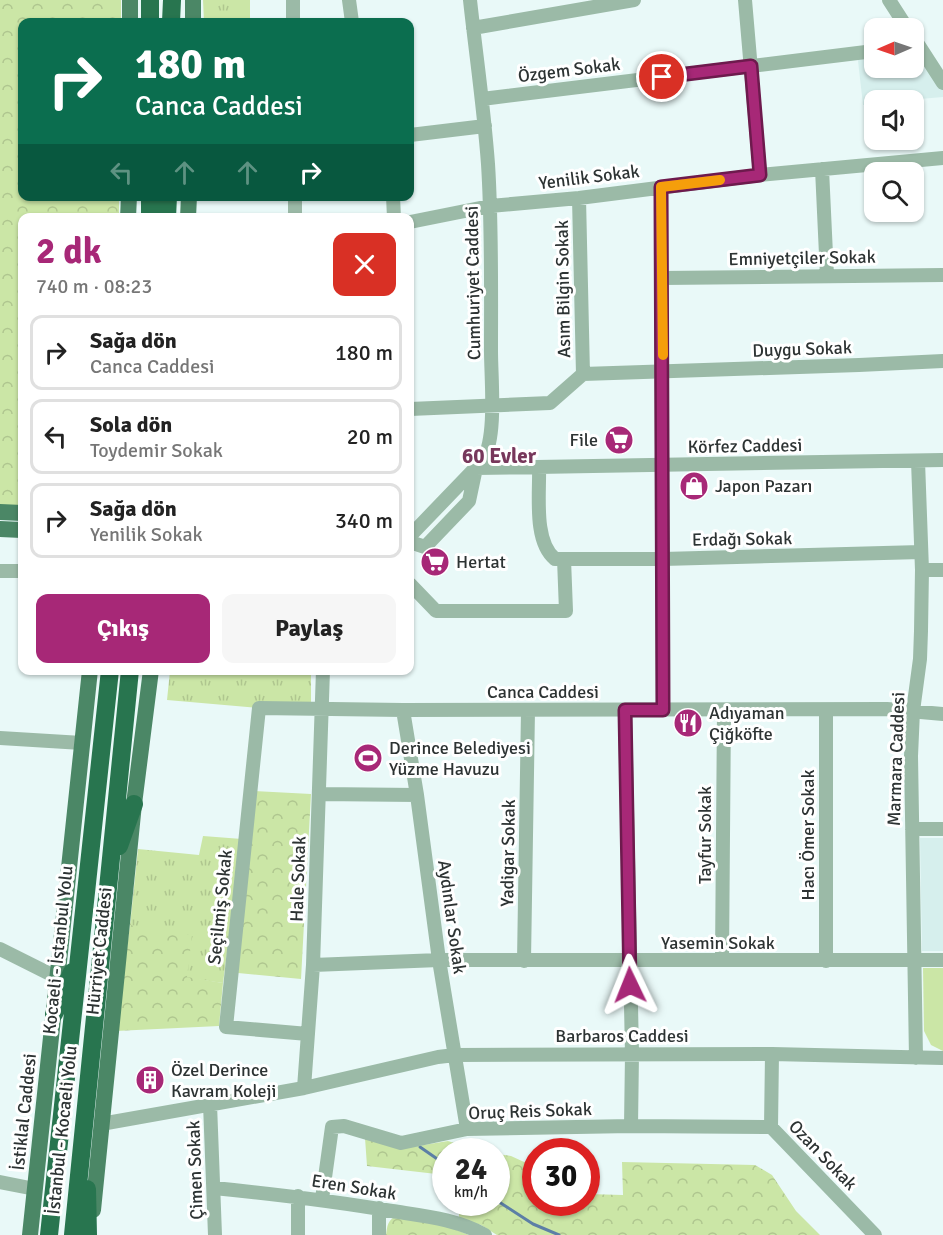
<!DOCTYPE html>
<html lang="tr">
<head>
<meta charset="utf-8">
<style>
	:root { --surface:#fff; --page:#f6f6f6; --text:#222; --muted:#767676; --line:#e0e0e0; --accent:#a72877 }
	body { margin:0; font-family:Signika,sans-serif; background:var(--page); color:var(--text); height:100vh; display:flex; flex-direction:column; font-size:22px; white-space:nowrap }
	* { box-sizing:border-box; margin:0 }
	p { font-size:20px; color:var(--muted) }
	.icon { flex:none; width:33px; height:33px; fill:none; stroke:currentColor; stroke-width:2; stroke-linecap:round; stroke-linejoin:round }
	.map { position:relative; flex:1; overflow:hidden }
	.sheet { position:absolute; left:18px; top:213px; width:396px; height:462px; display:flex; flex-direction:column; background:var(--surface); border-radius:12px; box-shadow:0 2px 4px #0004 }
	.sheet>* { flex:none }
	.guide { position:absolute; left:18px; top:18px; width:396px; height:183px; border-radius:12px; box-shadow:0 2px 4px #0004; background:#0b6e4f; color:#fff; overflow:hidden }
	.needle { width:39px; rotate:268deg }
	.fabs { position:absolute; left:864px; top:18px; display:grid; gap:12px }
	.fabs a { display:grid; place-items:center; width:60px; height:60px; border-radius:12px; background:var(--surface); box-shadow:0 2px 4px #0004; font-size:30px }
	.speed { position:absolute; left:432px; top:1138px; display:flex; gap:12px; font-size:30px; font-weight:700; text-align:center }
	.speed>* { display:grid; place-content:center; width:78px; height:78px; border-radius:50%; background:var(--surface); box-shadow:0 2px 4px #0004; line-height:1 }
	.speed small { font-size:15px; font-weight:400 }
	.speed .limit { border:9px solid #d22; background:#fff; color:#111 }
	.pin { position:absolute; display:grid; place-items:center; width:51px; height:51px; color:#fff; margin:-26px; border:3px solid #fff; border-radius:50%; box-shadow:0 2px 6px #0007 }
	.me { position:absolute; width:66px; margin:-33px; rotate:358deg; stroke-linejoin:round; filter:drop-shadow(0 0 4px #0008) }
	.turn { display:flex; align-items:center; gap:21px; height:126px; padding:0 18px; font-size:27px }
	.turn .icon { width:78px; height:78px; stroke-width:2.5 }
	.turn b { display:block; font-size:42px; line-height:51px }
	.lanes { display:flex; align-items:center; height:57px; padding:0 18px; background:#0003; justify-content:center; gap:30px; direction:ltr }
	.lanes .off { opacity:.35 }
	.round { display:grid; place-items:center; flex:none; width:63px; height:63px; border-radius:12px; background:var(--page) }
	.summary { display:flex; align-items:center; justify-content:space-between; height:102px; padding:0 18px }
	h1 { font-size:36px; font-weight:700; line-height:45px; color:var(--accent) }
	.cta { display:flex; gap:12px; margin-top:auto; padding:12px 18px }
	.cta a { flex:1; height:69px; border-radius:12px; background:var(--accent); color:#fff; font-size:24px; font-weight:700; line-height:69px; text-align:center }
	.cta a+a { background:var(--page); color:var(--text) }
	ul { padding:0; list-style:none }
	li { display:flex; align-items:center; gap:18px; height:75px; margin:0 12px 9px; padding:0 6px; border:3px solid var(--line); border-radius:12px }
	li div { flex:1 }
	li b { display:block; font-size:22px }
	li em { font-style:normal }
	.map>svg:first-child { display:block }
	.built { fill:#d6efed }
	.grass { fill:url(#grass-tufts) }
	.forest { fill:url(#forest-crowns) }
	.green { fill:#cbe6a6 }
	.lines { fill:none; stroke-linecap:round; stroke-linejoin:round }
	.stream { stroke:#5c7fa6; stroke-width:3 }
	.minor { stroke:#9bbaa7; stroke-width:14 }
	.major { stroke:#4b8766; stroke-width:16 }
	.highway { stroke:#28754f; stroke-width:18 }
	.route-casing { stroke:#6d1a4d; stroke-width:15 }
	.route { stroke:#a72877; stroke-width:10 }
	.slow { stroke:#f59e0b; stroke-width:10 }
	.labels { text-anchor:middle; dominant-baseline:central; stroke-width:6; stroke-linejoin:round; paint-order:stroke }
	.street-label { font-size:18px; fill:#2d3333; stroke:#fff }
	.poi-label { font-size:18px; fill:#2d3333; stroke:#fff; text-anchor:start }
	.quarter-label { font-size:21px; font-weight:bold; fill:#77375b; stroke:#fff }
</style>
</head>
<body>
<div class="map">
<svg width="943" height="1235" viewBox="0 0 943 1235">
	<defs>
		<pattern id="grass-tufts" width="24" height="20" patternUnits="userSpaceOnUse" patternTransform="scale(1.5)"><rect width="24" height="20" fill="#cbe6a6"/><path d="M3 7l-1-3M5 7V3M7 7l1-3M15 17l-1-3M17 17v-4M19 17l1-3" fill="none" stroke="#afc68f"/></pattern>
		<pattern id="forest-crowns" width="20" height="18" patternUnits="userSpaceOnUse" patternTransform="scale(1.5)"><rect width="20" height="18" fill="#cbe6a6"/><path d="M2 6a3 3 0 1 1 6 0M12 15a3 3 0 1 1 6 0" fill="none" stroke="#afc68f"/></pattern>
	</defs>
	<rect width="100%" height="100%" fill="#e9f9f8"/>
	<path class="built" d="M 914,46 L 943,83 L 943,97 L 908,100 L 874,100 L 874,104 L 863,105 L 857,52 L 874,51 L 874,68 L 914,68 Z
		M 943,838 L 943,951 L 922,951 L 920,838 Z"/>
	<path class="grass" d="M 203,0 L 250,0 L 250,22 L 204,22 Z
		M 170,671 L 311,671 L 311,709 L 259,708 L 167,700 Z
		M 203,836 L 242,839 L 223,983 L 187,978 L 130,925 L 138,849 L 199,855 Z"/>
	<path class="forest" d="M 0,0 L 121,0 L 121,22 L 22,22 L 22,196 L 119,197 L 119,217 L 22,218 L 22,507 L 0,505 Z
		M 254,791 L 311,794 L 301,979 L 238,973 Z
		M 130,925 L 192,935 L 187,977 L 223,983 L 219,1026 L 116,1031 Z
		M 365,1138 L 399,1149 L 448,1141 L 483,1152 L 446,1152 L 445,1175 L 367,1166 Z
		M 497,1154 L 511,1156 L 535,1167 L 536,1203 L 586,1203 L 587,1194 L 623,1195 L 622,1162 L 755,1165 L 772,1175 L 796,1211 L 820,1235 L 497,1235 L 481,1225 L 459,1218 L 459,1203 L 496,1203 Z
		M 397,1216 L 447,1226 L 469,1235 L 386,1235 C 387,1226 388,1219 397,1216 Z"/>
	<path class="green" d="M 923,968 L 943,968 L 943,1051 L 931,1045 L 924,1031 Z"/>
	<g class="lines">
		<path class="stream" d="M 420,1147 L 446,1165
			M 496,1200 L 533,1224 L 559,1235"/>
		<path class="minor" d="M 293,0 L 293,22
			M 349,0 L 352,22
			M 745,0 L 760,175
			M 889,0 L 907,28
			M 473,28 L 634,0
			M 914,38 L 943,83
			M 482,99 L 874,51
			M 410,135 L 485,126
			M 822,169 L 827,276
			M 661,187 L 663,710
			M 295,196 L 295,218
			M 393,196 L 394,218
			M 410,222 L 490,206 L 579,198 L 760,175 L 943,158
			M 662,278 L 943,275
			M 583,374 L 859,365 L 943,361
			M 410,409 L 550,403 L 583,374 L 579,198
			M 539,467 C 540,493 533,541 555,559 L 663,559 L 921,552
			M 410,536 L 483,460 C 497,437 491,379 491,351 C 491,289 492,226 488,164 C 484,109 476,55 470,0
			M 410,542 L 425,547 L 469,501 L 476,468 L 943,460
			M 922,570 L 943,570
			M 0,571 L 22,571
			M 410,584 L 436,611 L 566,611 L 564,559
			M 403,710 L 417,795 L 439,960 L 467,1129
			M 625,710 L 632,1054 L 631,1126
			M 0,738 L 82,743
			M 319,794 L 417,795
			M 912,829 L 943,829
			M 0,949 L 58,978
			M 722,960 L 724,710
			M 524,961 L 528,710
			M 826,961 L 826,710
			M 313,965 L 439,960 L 943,960
			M 308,1034 L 226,1027 L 259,708 L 403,710 L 887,709 L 943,714
			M 772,1054 L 771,1127 L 875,1235
			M 916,1058 L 911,756 L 913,711 L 920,659 L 921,631 L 922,570 L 918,461
			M 304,1088 L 313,965 L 323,670
			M 210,1104 L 215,1235
			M 101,1124 L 304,1088 L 438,1057 L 455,1055 L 772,1054 L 943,1058
			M 0,1182 L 35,1189
			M 214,1188 C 274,1194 333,1201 392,1211 C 424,1216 457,1219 485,1235
			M 322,1199 L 332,1127 L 344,1126 L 401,1143 L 467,1129 L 631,1126 L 771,1127
			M 298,1235 L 298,1196
			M 379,1235 L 379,1208"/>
		<path class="major" d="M 193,0 L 193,22
			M 130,22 L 130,0
			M 128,218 L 129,196
			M 188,218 L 189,196
			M 0,512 L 22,513
			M 0,529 L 22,530
			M 93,1210 L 134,804 L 151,670
			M 30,1235 L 90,670"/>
		<path class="highway" d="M 150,22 L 150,0
			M 171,22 L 172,0
			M 150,218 L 150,196
			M 167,218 L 168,196
			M 119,846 L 134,804
			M 54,1014 L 72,972
			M 87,1189 L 88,1235
			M 49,1235 L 110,670
			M 73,1235 L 130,670"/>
	</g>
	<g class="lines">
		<g class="route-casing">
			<path id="route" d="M 630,985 L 625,710 L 663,710 L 661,187 L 760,175 L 751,66 L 662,77"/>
		</g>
		<use href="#route" class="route"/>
		<path class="slow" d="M 663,355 L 661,187 L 720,180"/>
	</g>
	<defs>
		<g id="supermarket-disc" transform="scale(1.5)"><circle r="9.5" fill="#a72877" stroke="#fff"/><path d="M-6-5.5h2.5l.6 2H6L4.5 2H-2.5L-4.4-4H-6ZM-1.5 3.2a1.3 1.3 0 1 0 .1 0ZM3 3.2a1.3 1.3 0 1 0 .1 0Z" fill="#fff"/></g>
		<g id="shop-disc" transform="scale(1.5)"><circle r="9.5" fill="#a72877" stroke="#fff"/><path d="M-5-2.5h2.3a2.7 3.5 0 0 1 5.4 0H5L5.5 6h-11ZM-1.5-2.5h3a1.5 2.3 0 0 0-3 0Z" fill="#fff"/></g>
		<g id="restaurant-disc" transform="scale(1.5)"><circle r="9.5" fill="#a72877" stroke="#fff"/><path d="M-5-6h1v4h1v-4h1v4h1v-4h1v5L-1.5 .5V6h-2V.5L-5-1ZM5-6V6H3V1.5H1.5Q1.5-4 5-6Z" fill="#fff"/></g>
		<g id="stadium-disc" transform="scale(1.5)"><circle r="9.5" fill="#a72877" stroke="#fff"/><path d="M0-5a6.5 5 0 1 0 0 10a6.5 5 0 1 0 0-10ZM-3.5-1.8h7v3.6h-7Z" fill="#fff"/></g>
		<g id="building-disc" transform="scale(1.5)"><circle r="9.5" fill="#a72877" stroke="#fff"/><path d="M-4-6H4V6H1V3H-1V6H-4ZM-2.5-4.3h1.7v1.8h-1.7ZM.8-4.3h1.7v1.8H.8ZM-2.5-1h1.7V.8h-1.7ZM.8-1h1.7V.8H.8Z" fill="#fff"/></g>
	</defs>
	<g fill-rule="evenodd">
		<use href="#supermarket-disc" x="619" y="440"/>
		<use href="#shop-disc" x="694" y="486"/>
		<use href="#supermarket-disc" x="435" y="562"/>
		<use href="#restaurant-disc" x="688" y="723"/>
		<use href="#stadium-disc" x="368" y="758"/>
		<use href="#building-disc" x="150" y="1080"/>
	</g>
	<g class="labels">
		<g class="street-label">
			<text transform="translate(569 70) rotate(-7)">Özgem Sokak</text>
			<text transform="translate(589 177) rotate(-7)">Yenilik Sokak</text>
			<text transform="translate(802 258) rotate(-1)">Emniyetçiler Sokak</text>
			<text transform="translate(473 283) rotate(-91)">Cumhuriyet Caddesi</text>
			<text transform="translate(563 289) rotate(-91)">Asım Bilgin Sokak</text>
			<text transform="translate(802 349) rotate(-2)">Duygu Sokak</text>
			<text transform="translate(745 446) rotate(-1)">Körfez Caddesi</text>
			<text transform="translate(742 539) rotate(-1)">Erdağı Sokak</text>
			<text x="543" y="692">Canca Caddesi</text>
			<text transform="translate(896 759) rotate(-88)">Marmara Caddesi</text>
			<text transform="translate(705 835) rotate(-90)">Tayfur Sokak</text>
			<text transform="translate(808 835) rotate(-90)">Hacı Ömer Sokak</text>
			<text transform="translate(508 853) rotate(-89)">Yadigar Sokak</text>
			<text transform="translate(298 879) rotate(-88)">Hale Sokak</text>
			<text transform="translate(220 907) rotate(-84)">Seçilmiş Sokak</text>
			<text transform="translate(452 917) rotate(82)">Aydınlar Sokak</text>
			<text x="718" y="943">Yasemin Sokak</text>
			<text transform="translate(58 950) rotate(-84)">Kocaeli - İstanbul Yolu</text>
			<text transform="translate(99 951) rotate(-84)">Hürriyet Caddesi</text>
			<text x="622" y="1036">Barbaros Caddesi</text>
			<text transform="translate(530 1111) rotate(-2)">Oruç Reis Sokak</text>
			<text transform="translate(24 1112) rotate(-84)">İstiklal Caddesi</text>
			<text transform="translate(62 1130) rotate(-84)">İstanbul - Kocaeli Yolu</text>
			<text transform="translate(823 1155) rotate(46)">Ozan Sokak</text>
			<text transform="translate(195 1170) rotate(-92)">Çimen Sokak</text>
			<text transform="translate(354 1187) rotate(9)">Eren Sokak</text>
		</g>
		<g class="poi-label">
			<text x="598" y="440" text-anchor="end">File</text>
			<text x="715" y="486">Japon Pazarı</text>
			<text x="456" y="562">Hertat</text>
			<text x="709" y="713">Adıyaman<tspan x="709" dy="21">Çiğköfte</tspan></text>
			<text x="389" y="748">Derince Belediyesi<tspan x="389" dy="21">Yüzme Havuzu</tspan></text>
			<text x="171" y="1070">Özel Derince<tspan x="171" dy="21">Kavram Koleji</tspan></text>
		</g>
		<g class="quarter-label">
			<text x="499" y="456">60 Evler</text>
		</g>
	</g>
</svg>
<div class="fabs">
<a><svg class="needle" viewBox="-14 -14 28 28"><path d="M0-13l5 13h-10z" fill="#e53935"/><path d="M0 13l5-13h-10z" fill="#767676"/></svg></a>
<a><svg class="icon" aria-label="sound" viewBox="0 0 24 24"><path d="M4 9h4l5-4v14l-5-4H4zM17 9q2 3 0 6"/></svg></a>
<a><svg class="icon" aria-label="search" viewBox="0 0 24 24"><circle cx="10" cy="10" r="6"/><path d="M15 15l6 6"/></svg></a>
</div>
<div class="speed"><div>24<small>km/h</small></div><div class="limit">30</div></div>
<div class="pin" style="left:662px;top:77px;background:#d93025"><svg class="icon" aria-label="arrive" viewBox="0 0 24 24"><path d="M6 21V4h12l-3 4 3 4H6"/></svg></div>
<svg class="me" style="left:630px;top:985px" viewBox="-20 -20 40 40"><path d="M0-17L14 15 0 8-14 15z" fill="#a72877" stroke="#fff" stroke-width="4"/></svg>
<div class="guide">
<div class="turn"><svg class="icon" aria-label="right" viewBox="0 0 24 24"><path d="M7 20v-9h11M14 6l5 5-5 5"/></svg><div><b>180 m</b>Canca Caddesi</div></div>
<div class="lanes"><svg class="icon off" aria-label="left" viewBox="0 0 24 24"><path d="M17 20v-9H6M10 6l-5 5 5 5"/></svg><svg class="icon off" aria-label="ahead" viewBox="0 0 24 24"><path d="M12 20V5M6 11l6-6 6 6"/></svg><svg class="icon off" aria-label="ahead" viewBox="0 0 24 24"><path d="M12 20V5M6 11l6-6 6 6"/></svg><svg class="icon" aria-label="right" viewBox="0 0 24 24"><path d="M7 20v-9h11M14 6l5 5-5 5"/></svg></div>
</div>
<section class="sheet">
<div class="summary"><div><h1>2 dk</h1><p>740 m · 08:23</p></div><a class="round" style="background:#d93025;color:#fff"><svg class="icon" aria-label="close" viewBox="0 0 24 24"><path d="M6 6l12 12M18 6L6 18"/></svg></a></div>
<ul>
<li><svg class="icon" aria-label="right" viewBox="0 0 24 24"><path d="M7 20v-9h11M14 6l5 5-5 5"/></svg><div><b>Sağa dön</b><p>Canca Caddesi</p></div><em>180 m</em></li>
<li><svg class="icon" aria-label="left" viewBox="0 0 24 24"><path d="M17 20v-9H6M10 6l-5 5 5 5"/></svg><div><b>Sola dön</b><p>Toydemir Sokak</p></div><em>20 m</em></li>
<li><svg class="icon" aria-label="right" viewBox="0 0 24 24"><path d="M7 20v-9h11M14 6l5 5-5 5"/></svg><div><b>Sağa dön</b><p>Yenilik Sokak</p></div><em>340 m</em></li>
</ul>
<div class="cta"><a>Çıkış</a><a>Paylaş</a></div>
</section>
</div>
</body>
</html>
